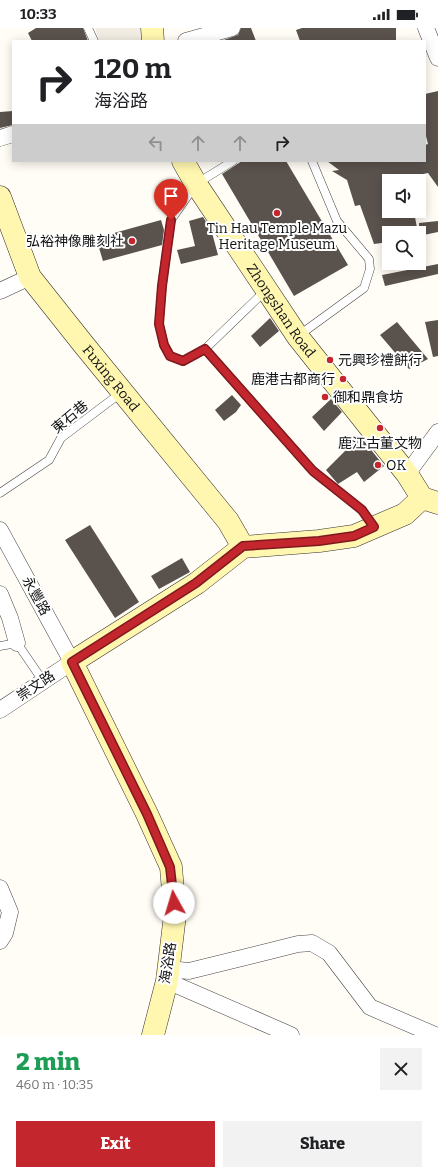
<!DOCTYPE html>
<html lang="en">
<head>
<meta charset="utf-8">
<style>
	:root { --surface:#fff; --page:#f2f2f2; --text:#202124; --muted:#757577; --accent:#c4262e }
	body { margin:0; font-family:Bitter,"Noto Sans TC",serif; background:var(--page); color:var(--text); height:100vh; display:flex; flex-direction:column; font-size:15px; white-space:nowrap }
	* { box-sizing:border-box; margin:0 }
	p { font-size:13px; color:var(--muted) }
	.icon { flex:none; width:22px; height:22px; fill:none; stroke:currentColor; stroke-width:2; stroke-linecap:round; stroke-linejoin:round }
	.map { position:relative; height:1007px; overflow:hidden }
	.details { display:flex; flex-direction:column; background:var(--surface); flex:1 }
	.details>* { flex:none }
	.banner { position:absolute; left:12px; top:12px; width:414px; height:122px; border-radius:0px; box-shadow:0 2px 10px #0003; background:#fff; color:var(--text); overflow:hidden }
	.tools { position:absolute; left:382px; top:146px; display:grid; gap:8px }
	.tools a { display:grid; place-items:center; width:44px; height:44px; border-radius:0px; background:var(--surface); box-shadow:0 2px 10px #0003; font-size:20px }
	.pin { position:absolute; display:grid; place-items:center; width:34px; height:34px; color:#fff; margin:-41px -17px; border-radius:50% 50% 50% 0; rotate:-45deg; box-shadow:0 0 4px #0007 }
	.pin .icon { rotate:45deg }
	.me { position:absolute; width:44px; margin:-22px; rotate:354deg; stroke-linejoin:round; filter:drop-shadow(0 0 3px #0008) }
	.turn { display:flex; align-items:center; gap:14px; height:84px; padding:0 16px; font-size:18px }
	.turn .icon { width:52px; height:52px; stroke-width:2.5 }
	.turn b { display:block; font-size:28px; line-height:34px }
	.lanes { display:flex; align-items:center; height:38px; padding:0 16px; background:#0003; justify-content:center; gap:20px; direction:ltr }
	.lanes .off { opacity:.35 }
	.round { display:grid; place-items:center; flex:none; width:42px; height:42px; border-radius:0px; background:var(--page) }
	.summary { display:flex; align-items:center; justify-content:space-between; height:68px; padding:0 16px }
	h1 { font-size:24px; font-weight:800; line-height:30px; color:#1e9e55 }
	.cta { display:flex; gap:8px; margin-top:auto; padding:8px 16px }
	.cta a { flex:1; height:46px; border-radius:0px; background:var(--accent); color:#fff; font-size:16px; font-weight:800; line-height:46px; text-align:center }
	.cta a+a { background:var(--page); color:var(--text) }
	.status { display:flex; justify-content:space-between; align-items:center; height:28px; padding:0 20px; background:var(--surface); direction:ltr }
	.status svg { height:11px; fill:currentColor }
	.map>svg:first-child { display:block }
	.plaza { fill:#f1ede2 }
	.building { fill:#5a524d }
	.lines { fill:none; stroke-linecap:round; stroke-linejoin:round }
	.lane-casing { stroke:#444; stroke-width:9 }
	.street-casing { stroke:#444; stroke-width:17 }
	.secondary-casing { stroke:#333; stroke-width:23 }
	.lane { stroke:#fff; stroke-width:8 }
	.street { stroke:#fff; stroke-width:16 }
	.secondary { stroke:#fff6b0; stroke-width:22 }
	.route-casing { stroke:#7f191e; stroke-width:10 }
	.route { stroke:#c4262e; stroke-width:7 }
	.poi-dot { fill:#c4262e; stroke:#fff; stroke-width:1.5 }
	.labels { text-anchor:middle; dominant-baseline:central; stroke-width:4; stroke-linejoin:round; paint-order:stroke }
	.poi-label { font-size:14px; fill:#111; stroke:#fff; text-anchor:start }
	.street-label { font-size:14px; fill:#111; stroke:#fff }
</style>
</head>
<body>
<div class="status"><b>10:33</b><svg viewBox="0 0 49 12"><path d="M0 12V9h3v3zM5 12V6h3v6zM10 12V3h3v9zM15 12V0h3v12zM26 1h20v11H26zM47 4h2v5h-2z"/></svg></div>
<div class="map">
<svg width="438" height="1007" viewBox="0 0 438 1007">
	<rect width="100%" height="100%" fill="#fffdf5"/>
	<path class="plaza" d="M 95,0 L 148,0 L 151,13 L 100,13 Z"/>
	<path class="building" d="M 36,0 L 83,0 L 88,13 L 32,13 L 28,5 Z
		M 241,0 L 251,0 L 256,13 L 221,13 L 238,7 Z
		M 302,0 L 396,0 L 396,13 L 300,13 L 296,2 Z
		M 438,63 L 438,159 L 428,145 L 389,153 L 389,188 L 414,184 L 418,205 L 389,205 L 389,214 L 374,216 L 360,177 L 355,178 L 347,152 L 332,143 L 339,142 L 327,133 L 425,133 L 425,117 L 428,116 L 425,104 L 425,66 Z
		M 13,83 L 13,97 L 0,100 L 0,84 Z
		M 242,133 L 286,133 L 348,237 L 294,268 L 222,146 Z
		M 203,189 L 211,201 L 218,227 L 181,236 L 177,222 L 195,218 L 189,193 Z
		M 161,192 L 164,202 L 162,217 L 103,233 L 96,210 Z
		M 438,193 L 438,204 L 419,208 L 419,195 Z
		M 438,236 L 438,246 L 385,258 L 382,247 Z
		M 270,290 L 279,303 L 260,319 L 251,308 Z
		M 438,292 L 438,328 L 433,329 L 425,294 Z
		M 397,294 L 428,331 L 409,341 L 380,307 Z
		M 232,367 L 241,377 L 236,384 L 224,393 L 215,382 Z
		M 331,371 L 342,384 L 324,403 L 312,389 Z
		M 360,408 L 384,438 L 364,454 L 357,444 L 338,456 L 326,442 Z
		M 90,497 L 139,574 L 115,590 L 65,512 Z
		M 182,530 L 190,544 L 159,561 L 151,548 Z"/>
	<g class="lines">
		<g class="lane-casing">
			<path id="lane" d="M 88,0 L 94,13
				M 233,133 L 196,156 L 171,192 L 162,258 L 159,296 L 164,317 L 170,328 L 183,333 L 205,321 L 313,443 L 362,482 L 374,499
				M 298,308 L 364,260 L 370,241 L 369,231 L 337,193 L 312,133
				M 205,321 L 266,262
				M 0,465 L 49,432 L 61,410 L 122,364
				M 0,618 L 17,615 L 43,653"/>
		</g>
		<g class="street-casing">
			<path id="street" d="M 426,0 L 438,30
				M 186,13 L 232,0
				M 0,110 L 13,106
				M 0,263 L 30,249
				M 407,446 L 438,404
				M 0,502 L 72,634 L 0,682
				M 0,566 L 10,590 L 17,615
				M 0,860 L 10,884 L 5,905 L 0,913
				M 168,941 L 189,943 L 298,916 L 312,915 L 329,925 L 370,979 L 435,1007
				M 167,953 L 291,1007"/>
		</g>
		<g class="secondary-casing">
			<g id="secondary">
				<path d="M 152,0 L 153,13"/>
				<path id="s1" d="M 183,133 L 196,156 L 298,309 L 407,446 L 422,470 L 438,475"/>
				<path id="s2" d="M 0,169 L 30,249 L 84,317 L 228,493 L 243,519"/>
				<path d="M 153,1007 L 167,953 L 175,887 L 171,839 L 147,786 L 72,634 L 197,555 L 243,519 L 319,513 L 354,508 L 405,486 L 422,470"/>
			</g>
		</g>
		<use href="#lane" class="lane"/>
		<use href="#street" class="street"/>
		<use href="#secondary" class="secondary"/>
	</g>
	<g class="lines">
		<g class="route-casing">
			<path id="route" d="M 171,192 L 162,258 L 159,296 L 164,317 L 170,328 L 183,333 L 205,321 L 313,443 L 362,482 L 374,499 L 354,508 L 319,513 L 243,518 L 196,555 L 72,634 L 147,786 L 170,839 L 174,875"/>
		</g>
		<use href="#route" class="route"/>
	</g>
	<g class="poi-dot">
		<circle cx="277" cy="185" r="4"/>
		<circle cx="132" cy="213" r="4"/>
		<circle cx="330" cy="332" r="4"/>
		<circle cx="343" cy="351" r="4"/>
		<circle cx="325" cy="369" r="4"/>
		<circle cx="380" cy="400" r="4"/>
		<circle cx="378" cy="437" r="4"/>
	</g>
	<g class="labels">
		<g class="poi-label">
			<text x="277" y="200" text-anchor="middle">Tin Hau Temple Mazu<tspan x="277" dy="16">Heritage Museum</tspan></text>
			<text x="124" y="213" text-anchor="end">弘裕神像雕刻社</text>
			<text x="338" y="332">元興珍禮餅行</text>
			<text x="335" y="351" text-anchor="end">鹿港古都商行</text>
			<text x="333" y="369">御和鼎食坊</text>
			<text x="380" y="415" text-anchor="middle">鹿江古董文物</text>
			<text x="386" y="437">OK</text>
		</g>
		<g class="street-label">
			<text stroke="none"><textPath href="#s1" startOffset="179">Zhongshan Road</textPath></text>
			<text stroke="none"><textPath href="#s2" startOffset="215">Fuxing Road</textPath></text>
			<text transform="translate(70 389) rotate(-40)">東石巷</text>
			<text transform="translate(36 568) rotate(61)">永豐路</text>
			<text transform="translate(36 658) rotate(-34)">崇文路</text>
			<text transform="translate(168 935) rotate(-81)">海浴路</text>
		</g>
	</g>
</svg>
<div class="tools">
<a><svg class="icon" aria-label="sound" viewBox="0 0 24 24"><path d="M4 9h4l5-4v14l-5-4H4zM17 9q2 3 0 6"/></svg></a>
<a><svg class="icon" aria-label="search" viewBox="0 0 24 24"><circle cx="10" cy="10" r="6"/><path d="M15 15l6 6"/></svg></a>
</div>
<div class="pin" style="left:171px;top:192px;background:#d93025"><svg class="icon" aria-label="arrive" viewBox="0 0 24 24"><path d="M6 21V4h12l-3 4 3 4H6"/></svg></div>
<svg class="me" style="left:174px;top:875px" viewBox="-20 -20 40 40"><circle r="19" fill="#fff"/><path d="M0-13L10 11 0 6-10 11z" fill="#c4262e"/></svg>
<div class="banner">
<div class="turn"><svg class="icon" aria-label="right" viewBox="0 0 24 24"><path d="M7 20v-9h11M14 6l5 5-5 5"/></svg><div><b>120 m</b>海浴路</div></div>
<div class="lanes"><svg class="icon off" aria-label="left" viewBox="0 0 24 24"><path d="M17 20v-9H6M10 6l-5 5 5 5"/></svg><svg class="icon off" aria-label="ahead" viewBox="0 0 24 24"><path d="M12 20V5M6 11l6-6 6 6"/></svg><svg class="icon off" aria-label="ahead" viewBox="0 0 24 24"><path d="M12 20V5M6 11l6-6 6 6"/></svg><svg class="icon" aria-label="right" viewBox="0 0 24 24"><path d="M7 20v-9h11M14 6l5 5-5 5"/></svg></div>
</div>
</div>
<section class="details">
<div class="summary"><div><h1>2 min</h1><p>460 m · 10:35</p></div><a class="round"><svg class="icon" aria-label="close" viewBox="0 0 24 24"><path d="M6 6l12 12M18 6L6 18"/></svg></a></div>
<div class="cta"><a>Exit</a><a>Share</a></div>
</section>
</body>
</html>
